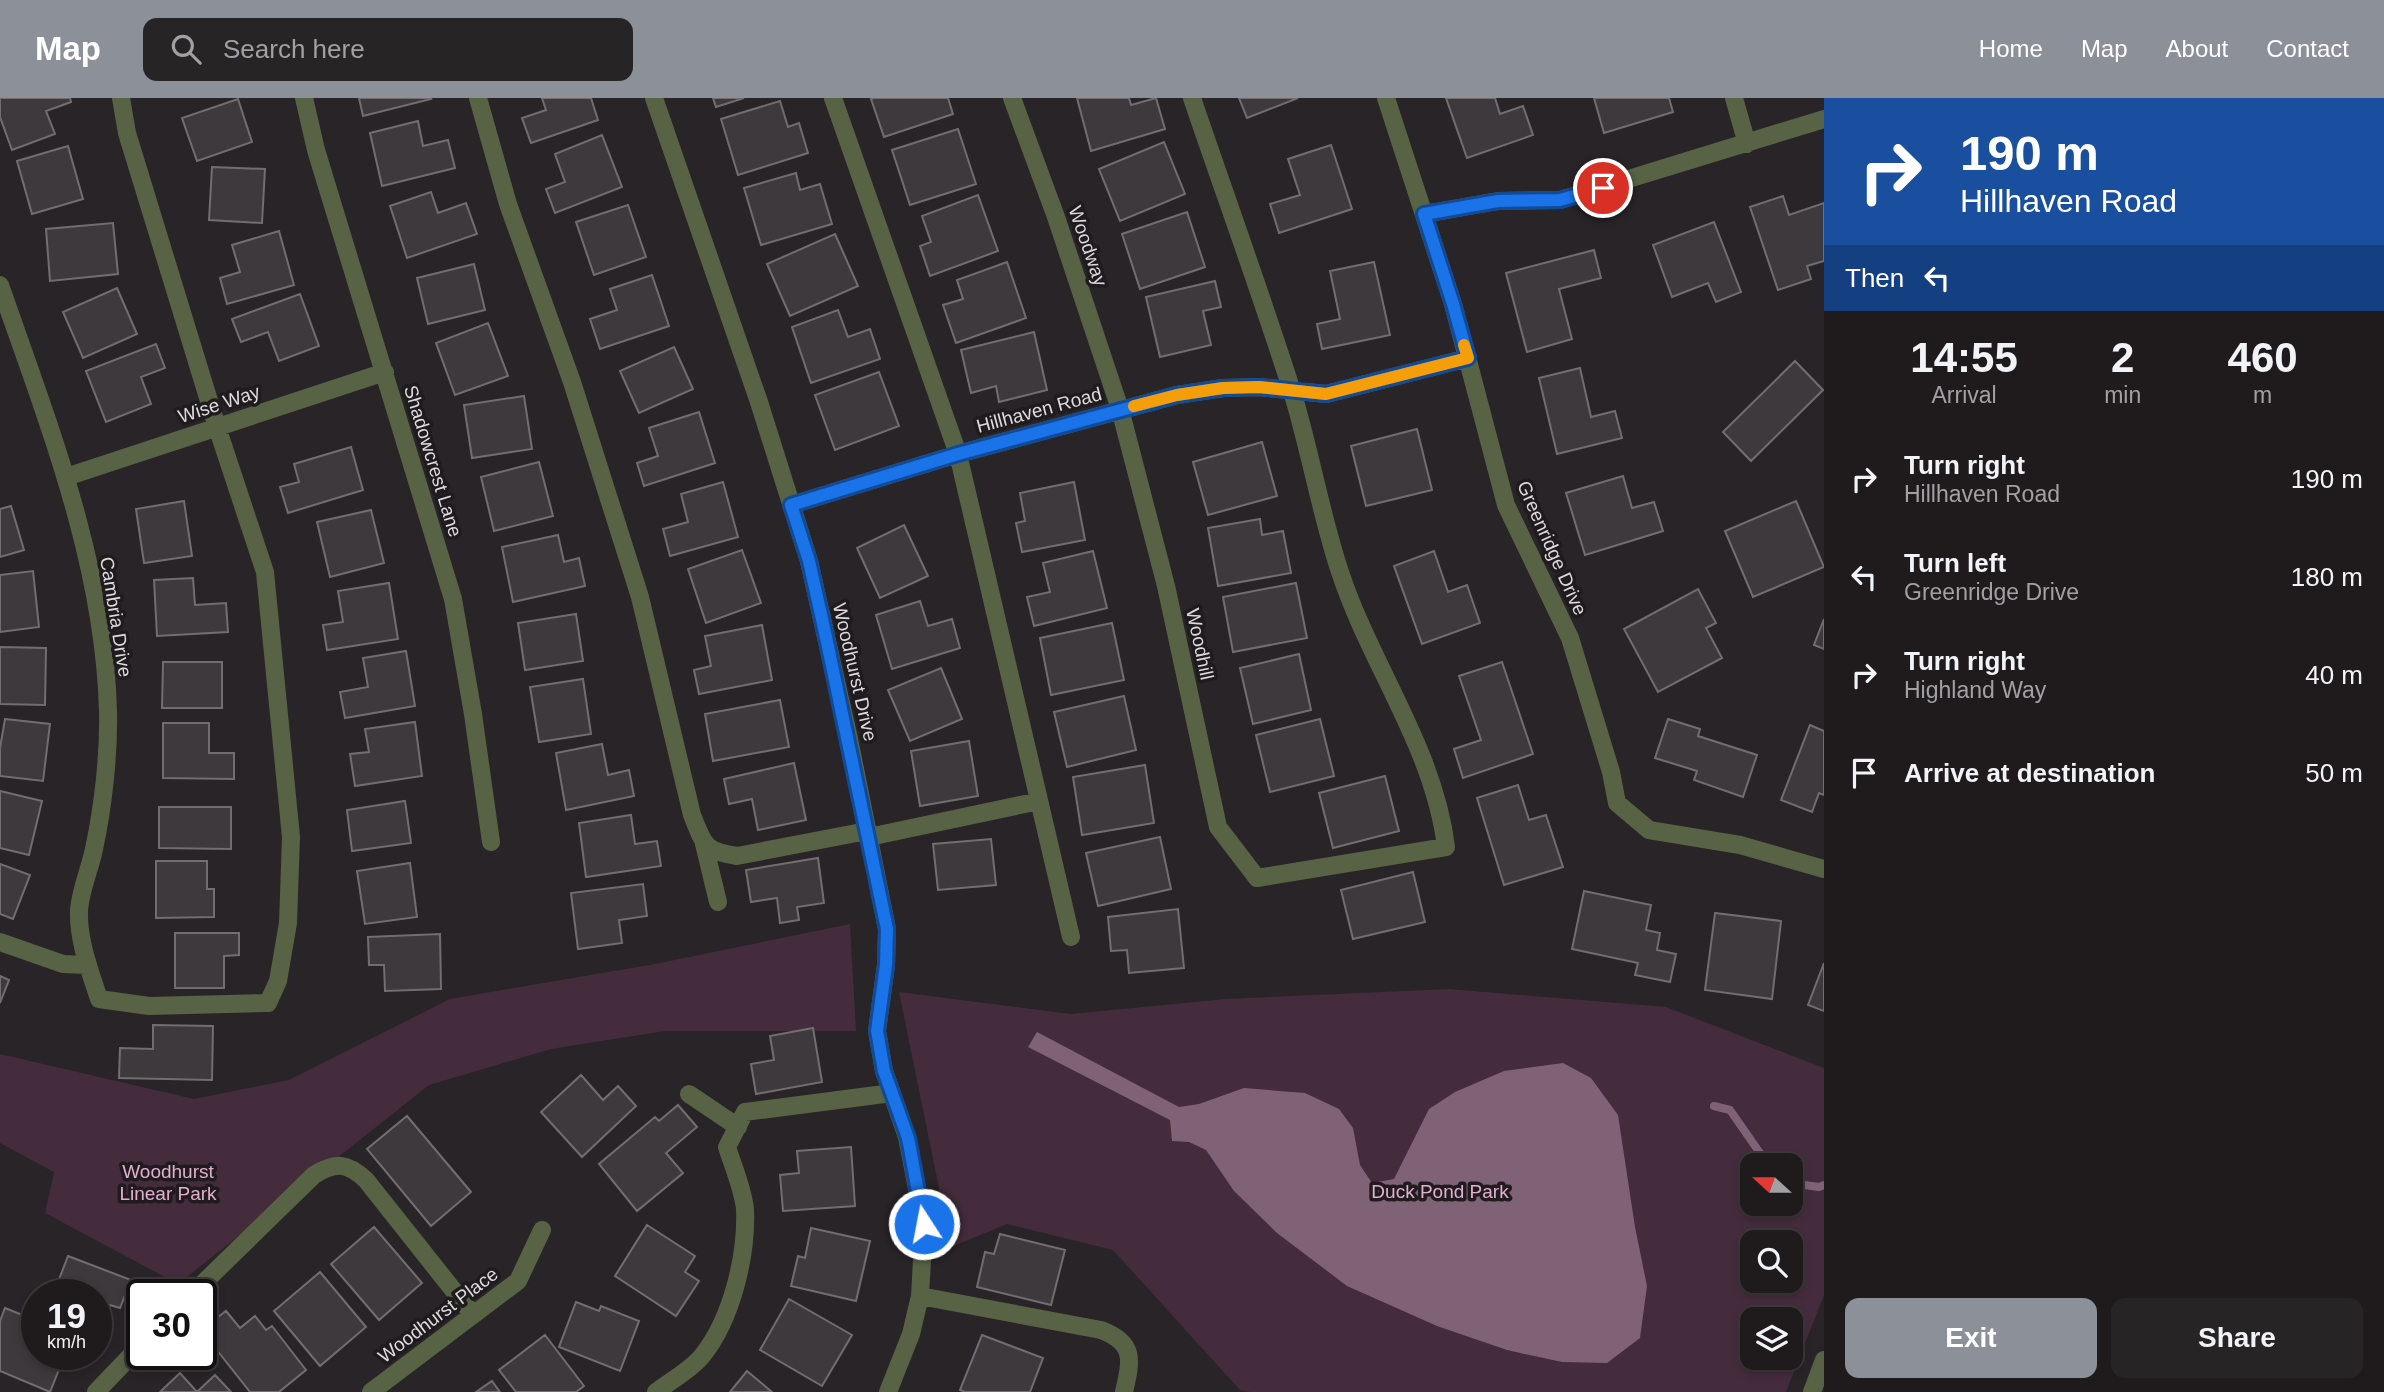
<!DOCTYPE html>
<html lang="en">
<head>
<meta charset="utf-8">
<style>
	:root { --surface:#1f1b1d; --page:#272426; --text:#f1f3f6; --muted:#a1a1a4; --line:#3c393b; --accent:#8c9099 }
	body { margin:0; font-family:Helvetica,sans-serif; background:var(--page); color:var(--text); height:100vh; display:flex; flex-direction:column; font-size:26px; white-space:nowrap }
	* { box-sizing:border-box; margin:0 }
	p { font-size:23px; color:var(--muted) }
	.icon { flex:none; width:38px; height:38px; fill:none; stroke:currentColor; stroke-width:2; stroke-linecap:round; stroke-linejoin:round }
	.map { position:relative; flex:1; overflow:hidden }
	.details { display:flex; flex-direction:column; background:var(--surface); width:560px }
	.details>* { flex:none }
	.hud { background:#1a4fa0; color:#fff; overflow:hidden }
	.needle { width:46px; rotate:291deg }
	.buttons { position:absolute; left:1740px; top:1055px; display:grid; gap:14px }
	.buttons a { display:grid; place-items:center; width:63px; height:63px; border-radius:14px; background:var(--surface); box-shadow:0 4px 10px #0003,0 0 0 2px var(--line); font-size:35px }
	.speed { position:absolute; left:21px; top:1181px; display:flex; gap:14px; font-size:35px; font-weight:700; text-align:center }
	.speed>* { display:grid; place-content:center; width:91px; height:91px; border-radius:50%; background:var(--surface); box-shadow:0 4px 10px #0003,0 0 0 2px var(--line); line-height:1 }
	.speed small { font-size:18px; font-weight:400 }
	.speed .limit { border:4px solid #111; border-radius:10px; background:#fff; color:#111 }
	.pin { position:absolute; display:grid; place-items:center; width:60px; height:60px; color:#fff; margin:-30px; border:4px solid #fff; border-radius:50%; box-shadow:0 2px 7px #0007 }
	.me { position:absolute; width:77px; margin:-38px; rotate:349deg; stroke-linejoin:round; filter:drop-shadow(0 0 5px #0008) }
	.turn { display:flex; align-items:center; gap:24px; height:147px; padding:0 21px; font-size:32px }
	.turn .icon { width:91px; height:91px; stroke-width:2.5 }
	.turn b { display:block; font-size:49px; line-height:60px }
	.then { display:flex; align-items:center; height:66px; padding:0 21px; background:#0003; gap:14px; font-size:26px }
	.eta { display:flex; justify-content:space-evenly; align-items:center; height:119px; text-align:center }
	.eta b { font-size:42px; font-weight:800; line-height:49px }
	.primary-button { display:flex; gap:14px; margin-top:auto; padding:14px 21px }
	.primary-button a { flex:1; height:80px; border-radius:14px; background:var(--accent); color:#fff; font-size:28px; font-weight:800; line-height:80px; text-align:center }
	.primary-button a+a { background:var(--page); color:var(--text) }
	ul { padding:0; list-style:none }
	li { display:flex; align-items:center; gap:21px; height:98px; padding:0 21px }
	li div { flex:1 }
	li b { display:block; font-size:26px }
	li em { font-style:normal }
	header { display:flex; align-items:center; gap:42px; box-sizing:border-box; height:98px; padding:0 35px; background:var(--accent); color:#fff }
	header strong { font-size:33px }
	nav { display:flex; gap:38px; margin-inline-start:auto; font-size:24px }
	.search { width:490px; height:63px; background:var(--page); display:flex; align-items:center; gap:18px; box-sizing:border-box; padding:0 24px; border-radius:14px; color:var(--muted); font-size:26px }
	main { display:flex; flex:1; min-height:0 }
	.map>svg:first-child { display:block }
	.green { fill:#442c3c; fill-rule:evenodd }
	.water { fill:#806276 }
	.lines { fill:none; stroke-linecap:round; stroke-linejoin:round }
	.stream { stroke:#806276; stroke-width:8 }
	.building { fill:#3e393c; stroke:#736d70; stroke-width:2 }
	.minor { stroke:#586345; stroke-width:18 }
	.route-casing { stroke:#114b97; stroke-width:18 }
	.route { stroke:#1a73e8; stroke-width:12 }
	.slow { stroke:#f59e0b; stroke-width:12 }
	.labels { text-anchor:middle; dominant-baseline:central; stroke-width:7; stroke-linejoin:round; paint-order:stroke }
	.street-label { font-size:19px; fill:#dedbdd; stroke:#1f1b1e }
	.park-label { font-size:19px; fill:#e4aed1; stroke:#1f1b1e }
</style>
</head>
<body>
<header>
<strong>Map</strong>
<div class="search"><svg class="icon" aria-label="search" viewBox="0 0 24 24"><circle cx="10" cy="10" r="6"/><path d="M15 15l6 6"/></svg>Search here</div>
<nav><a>Home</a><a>Map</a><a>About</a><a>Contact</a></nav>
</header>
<main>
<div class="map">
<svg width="1824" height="1294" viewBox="0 0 1824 1294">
	<rect width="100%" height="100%" fill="#292427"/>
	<path class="green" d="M 850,826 L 856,933 L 665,933 L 551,951 L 429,987 L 178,1186 L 45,1115 L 54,1074 L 0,1045 L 0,956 L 194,1001 L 289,982 L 450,901 L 655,866 Z
		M 1449,891 L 1666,909 L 1824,970 L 1824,1197 L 1786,1294 L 1250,1294 L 1240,1292 L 1113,1152 L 1007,1126 L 951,1149 L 899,894 L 1071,916 L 1225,901 ZM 1752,1068 L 1790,1068 L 1790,1106 L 1752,1106 ZM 1752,1144 L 1790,1144 L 1790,1183 L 1752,1183 ZM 1752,1222 L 1790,1222 L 1790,1260 L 1752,1260 Z"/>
	<path class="water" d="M 1037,934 L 1179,1009 L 1199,1006 L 1244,990 L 1305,995 L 1339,1011 L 1353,1030 L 1360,1067 L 1372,1085 L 1394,1081 L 1429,1011 L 1455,994 L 1504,973 L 1563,965 L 1591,980 L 1618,1017 L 1635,1129 L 1647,1188 L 1640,1240 L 1607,1265 L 1562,1264 L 1507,1252 L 1437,1228 L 1347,1188 L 1277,1135 L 1234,1093 L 1206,1052 L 1189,1044 L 1172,1043 L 1170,1022 L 1028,949 Z"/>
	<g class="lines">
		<path class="stream" d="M 1714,1008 L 1730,1012 L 1769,1068
			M 1790,1085 L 1819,1089 L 1824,1087"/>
	</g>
	<path class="building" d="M 0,0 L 70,0 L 71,4 L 46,13 L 55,36 L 12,52 L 0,19 Z
		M 359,0 L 430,0 L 431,1 L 363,18 Z
		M 542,0 L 591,0 L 598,22 L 531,45 L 522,20 L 546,12 Z
		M 713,0 L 744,0 L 716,9 Z
		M 874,0 L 948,0 L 953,16 L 884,39 L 871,1 Z
		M 1077,0 L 1129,0 L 1131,7 L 1156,0 L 1165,31 L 1091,53 Z
		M 1239,0 L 1298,0 L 1247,20 Z
		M 1446,0 L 1495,0 L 1500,16 L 1523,8 L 1533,37 L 1467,60 Z
		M 1594,0 L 1669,0 L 1673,14 L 1604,35 Z
		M 238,1 L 252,44 L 197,63 L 182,20 Z
		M 780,3 L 788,29 L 799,25 L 808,55 L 738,77 L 721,21 Z
		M 418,23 L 423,48 L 448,42 L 455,70 L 382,88 L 370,35 Z
		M 958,31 L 976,86 L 910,107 L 892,52 Z
		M 602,37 L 622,89 L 555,115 L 546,91 L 565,84 L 555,56 Z
		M 1164,44 L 1185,96 L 1120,123 L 1099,71 Z
		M 1331,47 L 1352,111 L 1279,135 L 1270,106 L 1300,97 L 1288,61 Z
		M 68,48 L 83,101 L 32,116 L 17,63 Z
		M 212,69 L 265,71 L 262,125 L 209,122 Z
		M 796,75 L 800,92 L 820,86 L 832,126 L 761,147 L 744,90 Z
		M 431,94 L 438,115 L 466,105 L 477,136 L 407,160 L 390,108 Z
		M 978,97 L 998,153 L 930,178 L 920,148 L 931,144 L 922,118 Z
		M 1783,98 L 1789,117 L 1824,105 L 1824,163 L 1807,168 L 1811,181 L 1778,192 L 1750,109 Z
		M 628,107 L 646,159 L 594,177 L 576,124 Z
		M 1187,114 L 1205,169 L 1140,191 L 1122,136 Z
		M 1714,124 L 1741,194 L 1716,204 L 1708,185 L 1672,199 L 1653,147 Z
		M 113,125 L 118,176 L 50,183 L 46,131 Z
		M 279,133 L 294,187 L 227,206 L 220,180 L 240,174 L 232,147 Z
		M 835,136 L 858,188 L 790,218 L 767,166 Z
		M 1594,152 L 1601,180 L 1559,191 L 1572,241 L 1527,254 L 1506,175 Z
		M 1007,164 L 1026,220 L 956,245 L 943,207 L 963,201 L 957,182 Z
		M 1374,164 L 1390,237 L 1322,251 L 1317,226 L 1340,221 L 1330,173 Z
		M 474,166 L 485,212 L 428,226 L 417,180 Z
		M 652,177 L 669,228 L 600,251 L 590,221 L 617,212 L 610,191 Z
		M 1215,183 L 1221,209 L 1203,213 L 1211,247 L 1160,259 L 1146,199 Z
		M 117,190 L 137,236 L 83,260 L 63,214 Z
		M 300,196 L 319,248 L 279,263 L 268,234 L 241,244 L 232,221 Z
		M 838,212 L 848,239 L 870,231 L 880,261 L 811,285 L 792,229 Z
		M 488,225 L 508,278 L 455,297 L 436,245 Z
		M 1034,234 L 1047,292 L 999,304 L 996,288 L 971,295 L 961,252 Z
		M 156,246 L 165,270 L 141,279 L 151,306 L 106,324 L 86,273 Z
		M 674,249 L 693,291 L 639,315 L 620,273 Z
		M 1795,263 L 1823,292 L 1751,363 L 1723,334 Z
		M 1580,270 L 1591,319 L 1615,313 L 1622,340 L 1557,356 L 1539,280 Z
		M 879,274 L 899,328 L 835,352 L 815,297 Z
		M 524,298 L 532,351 L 472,360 L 464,307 Z
		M 699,314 L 715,365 L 644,388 L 637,365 L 658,358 L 649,330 Z
		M 1417,331 L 1432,392 L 1366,408 L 1351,348 Z
		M 1262,344 L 1277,398 L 1208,417 L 1193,364 Z
		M 351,349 L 363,392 L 288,415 L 280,389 L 299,384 L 294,366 Z
		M 539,364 L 553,418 L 494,433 L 481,379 Z
		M 1623,378 L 1632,410 L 1654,404 L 1663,433 L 1585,457 L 1566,395 Z
		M 723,384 L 738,439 L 670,458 L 663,431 L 688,424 L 681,396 Z
		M 1074,384 L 1085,442 L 1022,454 L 1016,425 L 1025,423 L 1020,395 Z
		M 184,403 L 192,458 L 144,465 L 136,411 Z
		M 1796,403 L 1824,469 L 1753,499 L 1725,433 Z
		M 11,408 L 24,452 L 0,459 L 0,411 Z
		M 371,412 L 384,465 L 330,479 L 317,424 Z
		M 1260,421 L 1262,437 L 1283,433 L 1291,475 L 1218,488 L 1208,430 Z
		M 904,427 L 928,478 L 880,500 L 857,450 Z
		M 558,437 L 564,464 L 579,460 L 585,488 L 513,504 L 502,449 Z
		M 742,452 L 761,505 L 706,525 L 688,471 Z
		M 1093,453 L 1107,510 L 1034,528 L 1027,499 L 1050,494 L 1043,465 Z
		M 1434,453 L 1448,494 L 1467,487 L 1480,525 L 1422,546 L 1394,468 Z
		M 33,473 L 39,529 L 0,534 L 0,477 Z
		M 193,480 L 195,507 L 226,505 L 228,534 L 157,538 L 154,482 Z
		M 389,485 L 398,541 L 327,552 L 323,527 L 343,524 L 338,493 Z
		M 1296,485 L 1307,540 L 1233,554 L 1223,499 Z
		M 1698,491 L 1716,525 L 1706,530 L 1722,560 L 1658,594 L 1624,531 Z
		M 920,503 L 928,528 L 952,521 L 960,550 L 892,571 L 876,517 Z
		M 576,516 L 583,563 L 525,572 L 518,525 Z
		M 1824,521 L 1824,551 L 1814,547 Z
		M 1112,525 L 1124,582 L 1051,597 L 1040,540 Z
		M 762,527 L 772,582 L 699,596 L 694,572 L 711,568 L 705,538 Z
		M 0,549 L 46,550 L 45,607 L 0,606 Z
		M 406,553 L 415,608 L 345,620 L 340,594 L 368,589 L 363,560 Z
		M 1299,556 L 1311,612 L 1253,626 L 1240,570 Z
		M 163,564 L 222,564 L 222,610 L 162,610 Z
		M 1502,564 L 1533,656 L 1463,680 L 1454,651 L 1481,642 L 1459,578 Z
		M 941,570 L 962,621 L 910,643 L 888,592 Z
		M 583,581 L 591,636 L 539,644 L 530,589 Z
		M 1124,598 L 1136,652 L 1067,669 L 1054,614 Z
		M 780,602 L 789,649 L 713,663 L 705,616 Z
		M 5,621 L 50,626 L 43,683 L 0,678 L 0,650 Z
		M 1320,621 L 1334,678 L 1270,694 L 1256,637 Z
		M 1668,621 L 1700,631 L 1698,638 L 1757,657 L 1743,699 L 1694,682 L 1697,673 L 1655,660 Z
		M 415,624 L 422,678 L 355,688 L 350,656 L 369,654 L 365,631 Z
		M 163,625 L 209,625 L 209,655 L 234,655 L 234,681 L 163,680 Z
		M 1810,627 L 1824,633 L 1824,697 L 1819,695 L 1812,714 L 1781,702 Z
		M 969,643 L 978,698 L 920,708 L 911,653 Z
		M 602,646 L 608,677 L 629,672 L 634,698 L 566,712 L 556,655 Z
		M 794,665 L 806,722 L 758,732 L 752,701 L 729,706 L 724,681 Z
		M 1145,667 L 1154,725 L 1082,737 L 1073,679 Z
		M 1385,678 L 1399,733 L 1333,750 L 1319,695 Z
		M 1518,687 L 1529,722 L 1546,717 L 1563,769 L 1504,787 L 1477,700 Z
		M 0,693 L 42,703 L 29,757 L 0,750 Z
		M 405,703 L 411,745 L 352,753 L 347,712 Z
		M 159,709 L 231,709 L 231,751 L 159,750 Z
		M 631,717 L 635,746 L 657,743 L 661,768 L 586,779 L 579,725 Z
		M 1160,739 L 1171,791 L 1098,808 L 1086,755 Z
		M 991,741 L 996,787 L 938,792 L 933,746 Z
		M 818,760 L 824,805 L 797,809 L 799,822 L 780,825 L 777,800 L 751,804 L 746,772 Z
		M 156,763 L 207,763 L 207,791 L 214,791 L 214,819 L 156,820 Z
		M 410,765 L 417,819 L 365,826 L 357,773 Z
		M 0,766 L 30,777 L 13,821 L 0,816 Z
		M 1413,774 L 1425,824 L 1353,841 L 1341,792 Z
		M 643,786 L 647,818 L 619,822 L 622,845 L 578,851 L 571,795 Z
		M 1584,793 L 1651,807 L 1646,832 L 1660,835 L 1657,852 L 1676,856 L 1670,884 L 1635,877 L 1638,865 L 1572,851 Z
		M 1178,811 L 1184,870 L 1129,875 L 1127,852 L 1111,853 L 1108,819 Z
		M 1715,815 L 1781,823 L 1772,901 L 1705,892 Z
		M 175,835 L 239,835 L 239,857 L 224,858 L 224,890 L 175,890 Z
		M 440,836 L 441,891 L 385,893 L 384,867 L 369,867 L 368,839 Z
		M 1824,865 L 1824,913 L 1808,907 Z
		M 0,878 L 9,882 L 0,905 Z
		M 153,927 L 213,928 L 212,982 L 119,980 L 120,950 L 153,951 Z
		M 813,930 L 822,984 L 756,996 L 751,966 L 774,962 L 770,938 Z
		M 581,977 L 603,1002 L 618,988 L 636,1008 L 582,1059 L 541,1014 Z
		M 678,1007 L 697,1029 L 666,1055 L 683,1075 L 637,1113 L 599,1066 L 655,1019 L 659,1023 Z
		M 407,1018 L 471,1094 L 431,1128 L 367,1051 Z
		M 851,1049 L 855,1108 L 783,1113 L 780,1077 L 799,1075 L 797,1053 Z
		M 647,1127 L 695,1158 L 685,1174 L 699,1183 L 676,1218 L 615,1178 Z
		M 374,1129 L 422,1185 L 379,1222 L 331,1166 Z
		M 811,1130 L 870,1143 L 856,1203 L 791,1188 L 798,1158 L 805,1160 Z
		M 1000,1136 L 1065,1152 L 1051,1207 L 977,1189 L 985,1154 L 994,1156 Z
		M 68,1158 L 131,1182 L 120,1210 L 110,1207 L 100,1232 L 96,1231 L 96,1197 L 53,1197 Z
		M 320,1174 L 366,1229 L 320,1268 L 274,1213 Z
		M 789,1201 L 852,1237 L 822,1288 L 760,1252 Z
		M 576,1204 L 599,1213 L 601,1208 L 639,1223 L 620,1273 L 559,1249 Z
		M 5,1210 L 37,1223 L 37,1256 L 50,1256 L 49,1259 L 62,1264 L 50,1294 L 0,1273 L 0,1223 Z
		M 226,1213 L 240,1230 L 255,1218 L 266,1232 L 272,1228 L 306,1272 L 279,1294 L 250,1294 L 201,1232 Z
		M 545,1237 L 584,1288 L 576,1294 L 516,1294 L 499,1272 Z
		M 982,1237 L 1043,1260 L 1030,1294 L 965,1294 L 960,1292 Z
		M 747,1273 L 772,1294 L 730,1294 Z
		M 180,1275 L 197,1294 L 215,1277 L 231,1294 L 160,1294 Z
		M 492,1283 L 500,1294 L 476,1294 Z"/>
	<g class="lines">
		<path class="minor" d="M 304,0 L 316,52 L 453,501 L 473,616 L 491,744
			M 478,0 L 508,106 L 572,284 L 640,499 L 692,717 C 704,746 703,753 737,758 L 867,733
			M 654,0 L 759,304 L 809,463 L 849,641 L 887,831 L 886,867 L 877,933 L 884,973 L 907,1039 L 924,1126 L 920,1198 L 911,1236 L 888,1294
			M 833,0 L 958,356 L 1071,839
			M 1012,0 L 1056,119 L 1120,311 L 1166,488 L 1218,729 L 1257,780 L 1446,749 C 1434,650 1371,568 1340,474 C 1320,414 1310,351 1291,290 C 1260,193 1225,97 1192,0
			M 1386,0 L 1453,206 L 1506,407 L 1570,540 L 1611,674 L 1617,705 L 1649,732 L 1740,747 L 1824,771
			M 1734,0 L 1747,46
			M 1424,116 L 1498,103 L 1560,102 L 1824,21
			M 0,187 C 48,325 104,465 108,613 C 109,657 103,709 94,751 C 90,771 80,793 79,813 C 78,843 90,873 99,901 L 149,908 L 268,905 L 278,883 L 288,825 L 291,739 L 265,474 L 217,329 L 127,35 L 121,0
			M 66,379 L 385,274
			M 791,407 L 958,356 L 1177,297 L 1223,290 L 1259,289 L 1326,296 L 1468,260
			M 869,739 L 1039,703
			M 704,746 L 718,804
			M 0,844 L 63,866 L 88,867
			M 689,996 L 738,1029
			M 191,1197 L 314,1077 C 335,1064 347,1064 366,1082 L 473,1217
			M 920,1198 L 1101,1232 C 1136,1245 1131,1263 1124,1294
			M 96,1294 L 142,1246
			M 371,1294 L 518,1183 L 542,1132
			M 656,1294 C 670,1283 691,1272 702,1258 C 732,1221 747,1157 745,1111 C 743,1091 733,1068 727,1049 L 745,1014 L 892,995
			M 1812,1294 L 1824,1262"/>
	</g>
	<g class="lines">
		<g class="route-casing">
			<path id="route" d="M 924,1126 L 908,1040 L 884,973 L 877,933 L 886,867 L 887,831 L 826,539 L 809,463 L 791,407 L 958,356 L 1177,297 L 1223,290 L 1259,289 L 1326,296 L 1468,260 L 1453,206 L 1424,116 L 1498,103 L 1560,102 L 1603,90"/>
		</g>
		<use href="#route" class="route"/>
		<path class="slow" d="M 1134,308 L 1177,297 L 1223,290 L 1259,289 L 1326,296 L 1468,260 L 1464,247"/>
	</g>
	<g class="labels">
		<g class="street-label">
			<text transform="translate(1088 148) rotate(71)">Woodway</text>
			<text transform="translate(219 306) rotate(-18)">Wise Way</text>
			<text transform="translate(1039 312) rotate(-15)">Hillhaven Road</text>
			<text transform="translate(433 363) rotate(73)">Shadowcrest Lane</text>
			<text transform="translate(1552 450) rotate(66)">Greenridge Drive</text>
			<text transform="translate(116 519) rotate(81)">Cambria Drive</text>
			<text transform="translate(1200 546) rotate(78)">Woodhill</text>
			<text transform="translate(855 574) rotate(77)">Woodhurst Drive</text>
			<text transform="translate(438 1217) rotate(-37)">Woodhurst Place</text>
		</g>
		<g class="park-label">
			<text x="168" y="1073">Woodhurst<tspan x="168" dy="22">Linear Park</tspan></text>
			<text x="1440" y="1093">Duck Pond Park</text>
		</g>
	</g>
</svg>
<div class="buttons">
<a><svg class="needle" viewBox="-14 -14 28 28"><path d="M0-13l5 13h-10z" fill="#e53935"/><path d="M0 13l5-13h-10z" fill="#a1a1a4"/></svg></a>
<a><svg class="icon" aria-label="search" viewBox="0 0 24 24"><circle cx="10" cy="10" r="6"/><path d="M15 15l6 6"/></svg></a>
<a><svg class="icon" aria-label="layers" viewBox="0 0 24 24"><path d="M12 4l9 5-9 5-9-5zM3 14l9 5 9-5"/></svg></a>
</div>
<div class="speed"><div>19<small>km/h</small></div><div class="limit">30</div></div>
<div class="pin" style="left:1603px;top:90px;background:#d93025"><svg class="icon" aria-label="arrive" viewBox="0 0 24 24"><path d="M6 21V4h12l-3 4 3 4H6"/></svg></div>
<svg class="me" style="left:924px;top:1126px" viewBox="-20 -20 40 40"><circle r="17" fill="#1a73e8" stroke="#fff" stroke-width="3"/><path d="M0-11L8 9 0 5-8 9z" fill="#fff"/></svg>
</div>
<section class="details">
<div class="hud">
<div class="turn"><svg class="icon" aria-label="right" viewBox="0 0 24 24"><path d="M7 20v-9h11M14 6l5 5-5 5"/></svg><div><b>190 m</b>Hillhaven Road</div></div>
<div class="then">Then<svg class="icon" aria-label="left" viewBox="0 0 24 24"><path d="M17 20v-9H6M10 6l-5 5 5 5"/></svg></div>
</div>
<div class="eta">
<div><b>14:55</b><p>Arrival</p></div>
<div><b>2</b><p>min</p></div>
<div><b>460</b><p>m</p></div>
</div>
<ul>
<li><svg class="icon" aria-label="right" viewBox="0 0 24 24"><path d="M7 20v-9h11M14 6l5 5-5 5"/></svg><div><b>Turn right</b><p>Hillhaven Road</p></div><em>190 m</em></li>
<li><svg class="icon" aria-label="left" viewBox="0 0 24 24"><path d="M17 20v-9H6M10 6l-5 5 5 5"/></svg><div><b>Turn left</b><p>Greenridge Drive</p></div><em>180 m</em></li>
<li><svg class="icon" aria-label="right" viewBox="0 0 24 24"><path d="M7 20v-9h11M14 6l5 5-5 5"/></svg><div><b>Turn right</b><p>Highland Way</p></div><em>40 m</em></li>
<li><svg class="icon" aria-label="arrive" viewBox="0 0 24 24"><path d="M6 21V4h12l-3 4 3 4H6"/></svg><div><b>Arrive at destination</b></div><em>50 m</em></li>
</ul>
<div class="primary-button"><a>Exit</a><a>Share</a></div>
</section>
</main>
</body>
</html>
